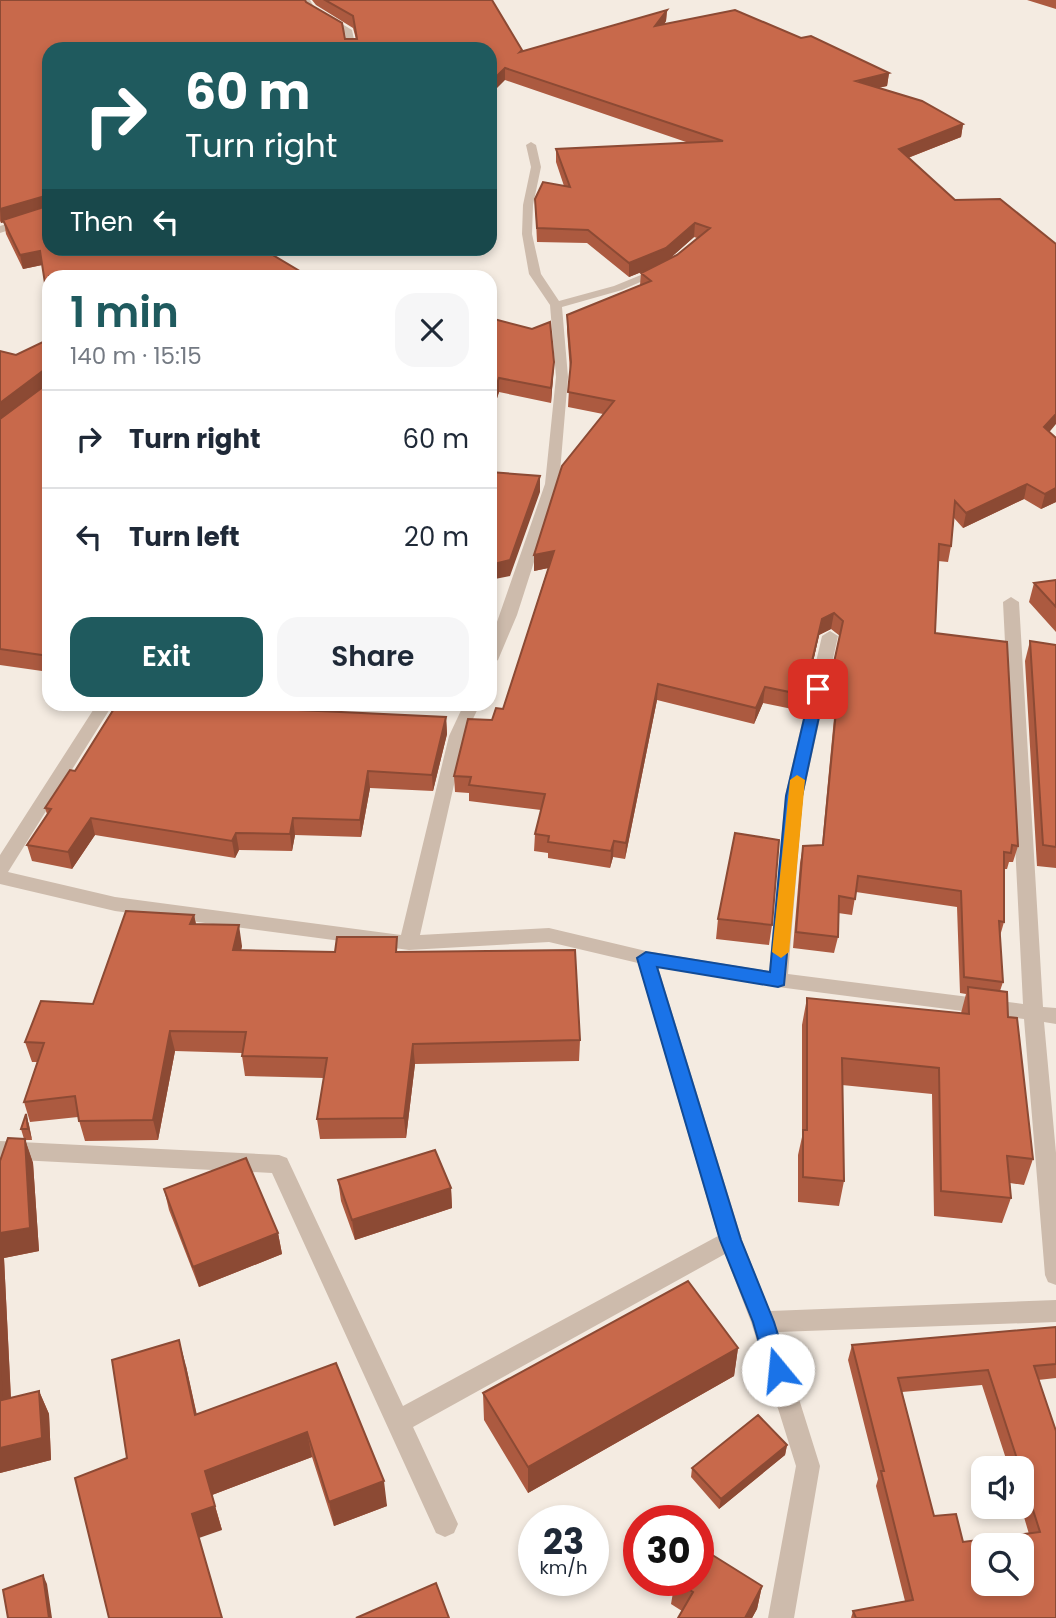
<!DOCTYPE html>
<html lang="en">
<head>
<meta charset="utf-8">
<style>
	:root { --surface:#fff; --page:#f6f6f7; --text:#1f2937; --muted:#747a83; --line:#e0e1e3; --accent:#1f5a5e }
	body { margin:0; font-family:Poppins,sans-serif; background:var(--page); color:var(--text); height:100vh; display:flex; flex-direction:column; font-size:26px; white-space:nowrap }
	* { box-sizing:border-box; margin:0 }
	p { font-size:23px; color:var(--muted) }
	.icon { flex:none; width:38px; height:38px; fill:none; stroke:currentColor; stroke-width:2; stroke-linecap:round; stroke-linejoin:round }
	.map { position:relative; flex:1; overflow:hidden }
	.details { position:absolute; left:42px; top:270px; width:455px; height:441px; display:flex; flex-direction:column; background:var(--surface); border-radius:21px; box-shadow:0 4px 10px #0003 }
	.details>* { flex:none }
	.top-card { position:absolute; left:42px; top:42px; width:455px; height:214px; border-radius:21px; box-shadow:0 4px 10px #0003; background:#1f5a5e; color:#fff; overflow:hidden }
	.fabs { position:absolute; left:971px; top:1456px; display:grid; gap:14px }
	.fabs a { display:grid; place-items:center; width:63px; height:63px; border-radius:14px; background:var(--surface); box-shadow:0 4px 10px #0003; font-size:35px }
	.speed { position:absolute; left:518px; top:1505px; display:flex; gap:14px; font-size:35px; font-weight:700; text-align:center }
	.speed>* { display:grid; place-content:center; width:91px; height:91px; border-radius:50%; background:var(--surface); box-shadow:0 4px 10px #0003; line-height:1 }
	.speed small { font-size:18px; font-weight:400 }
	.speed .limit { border:10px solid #d22; background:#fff; color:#111 }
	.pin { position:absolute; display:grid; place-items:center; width:60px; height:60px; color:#fff; margin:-30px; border-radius:14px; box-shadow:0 4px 10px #0006 }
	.me { position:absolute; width:77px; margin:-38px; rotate:343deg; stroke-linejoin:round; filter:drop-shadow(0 0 5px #0008) }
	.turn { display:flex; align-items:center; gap:24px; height:147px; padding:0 28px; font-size:32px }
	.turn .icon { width:91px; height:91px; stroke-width:2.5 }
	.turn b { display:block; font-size:49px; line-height:60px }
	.then { display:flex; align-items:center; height:66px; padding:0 28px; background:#0003; gap:14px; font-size:26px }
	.round { display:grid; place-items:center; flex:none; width:74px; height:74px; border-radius:21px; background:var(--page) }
	.head { display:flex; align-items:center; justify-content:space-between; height:119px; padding:0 28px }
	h1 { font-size:42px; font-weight:600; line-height:52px; color:var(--accent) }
	.cta { display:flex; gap:14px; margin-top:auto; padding:14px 28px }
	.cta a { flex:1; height:80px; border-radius:21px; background:var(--accent); color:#fff; font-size:28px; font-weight:600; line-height:80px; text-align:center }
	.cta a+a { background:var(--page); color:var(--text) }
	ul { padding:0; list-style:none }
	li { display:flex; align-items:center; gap:21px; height:98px; padding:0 28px; border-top:2px solid var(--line) }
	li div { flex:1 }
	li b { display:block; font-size:26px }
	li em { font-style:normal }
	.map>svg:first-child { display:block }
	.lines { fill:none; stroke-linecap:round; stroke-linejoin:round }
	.minor { fill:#cdbbac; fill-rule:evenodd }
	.wall { fill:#ac5a40; fill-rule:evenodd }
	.shaded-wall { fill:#8c4a34 }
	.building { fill:#c8694b; stroke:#8c4a34; stroke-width:2; fill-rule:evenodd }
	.route { fill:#1a73e8; stroke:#114b97; stroke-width:2 }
	.slow { fill:#f59e0b }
</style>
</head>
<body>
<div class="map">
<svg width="1056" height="1618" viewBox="0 0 1056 1618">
	<rect width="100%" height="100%" fill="#f4ebe1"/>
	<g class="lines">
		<path class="minor" d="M 302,0 L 310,0 L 314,7 L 352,30 L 356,49 L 348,49 L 345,33 L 308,11 Z
			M 531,142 L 536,145 L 541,167 L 533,205 L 532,234 L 541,274 L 559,301 L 614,286 L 658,268 L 668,270 L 622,290 L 562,307 L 568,377 L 559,484 L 517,615 L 498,660 L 490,665 L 490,642 L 545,484 L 556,377 L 550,305 L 529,274 L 522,234 L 523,205 L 531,167 L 526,145 Z
			M 49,210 L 49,217 L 0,233 L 0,226 Z
			M 1011,597 L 1019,602 L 1043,1007 L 1056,1008 L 1056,1024 L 1044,1022 L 1056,1153 L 1056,1285 L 1048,1282 L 1045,1275 L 1024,1019 L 778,987 L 658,967 L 742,1240 L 770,1311 L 1056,1300 L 1056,1322 L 778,1332 L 820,1466 L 794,1618 L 768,1618 L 796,1466 L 751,1322 L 725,1254 L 413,1427 L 458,1524 L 454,1533 L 445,1537 L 436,1533 L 272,1173 L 0,1159 L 0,1141 L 279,1155 L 287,1158 L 403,1406 L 718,1236 L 638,963 L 549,942 L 409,950 L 115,911 L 0,884 L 0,855 L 97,704 L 113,704 L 8,872 L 115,897 L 401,935 L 449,736 L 464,704 L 480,704 L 465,736 L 420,935 L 549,928 L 646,951 L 769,971 L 785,796 L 822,636 L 830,631 L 838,636 L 803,796 L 788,974 L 1023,1004 L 1003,602 Z"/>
	</g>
	<path class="wall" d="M 0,0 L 306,2 L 345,39 L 356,39 L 353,28 L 316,5 L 312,0 L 492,0 L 522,52 L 667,10 L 666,21 L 664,24 L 889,73 L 887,86 L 877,88 L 963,124 L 961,137 L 908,158 L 1050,432 L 1056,437 L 1056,502 L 1041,509 L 1024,499 L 963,528 L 954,518 L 951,546 L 948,562 L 938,561 L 935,633 L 1018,846 L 1013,862 L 1009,862 L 1007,869 L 1004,869 L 1004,922 L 1000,936 L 1003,982 L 1000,991 L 1008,1017 L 1033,1159 L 1024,1185 L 1010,1183 L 1011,1198 L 1002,1223 L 934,1216 L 932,1094 L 842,1085 L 844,1181 L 839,1206 L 798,1202 L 798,1155 L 802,1137 L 802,1025 L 807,998 L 961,1013 L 966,994 L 960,993 L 957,907 L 856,892 L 852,915 L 838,913 L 838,937 L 834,953 L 793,948 L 800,863 L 803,846 L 822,845 L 834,718 L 823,715 L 840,636 L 831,629 L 819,635 L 802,711 L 763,703 L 754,724 L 657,700 L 625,859 L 613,857 L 610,868 L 548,858 L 548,853 L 534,851 L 535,834 L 541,810 L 469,801 L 469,793 L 455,792 L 454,776 L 492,720 L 503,709 L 548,568 L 534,571 L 603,414 L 568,407 L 570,371 L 567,330 L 567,315 L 640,285 L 641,273 L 649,269 L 629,277 L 587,243 L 537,242 L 535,199 L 564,186 L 556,162 L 556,149 L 689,143 L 505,80 L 49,49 L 294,248 L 271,254 L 42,265 L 23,269 L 6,234 L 4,222 L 1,223 L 0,221 ZM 694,237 L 697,238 L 677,255 L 669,259 Z
		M 1027,0 L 1056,0 L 1056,9 Z
		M 490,318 L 554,362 L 551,403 L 499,392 L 490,420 Z
		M 49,339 L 49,672 L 0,665 L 0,351 L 16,355 Z
		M 1056,580 L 1056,632 L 1029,602 L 1034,583 Z
		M 1030,641 L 1056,645 L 1056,868 L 1037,866 L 1025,661 Z
		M 114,704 L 312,704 L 308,711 L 446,717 L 447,734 L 433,791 L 370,788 L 361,837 L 295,835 L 292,851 L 239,850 L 235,858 L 95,835 L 72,869 L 32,861 L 27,845 L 47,814 L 45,808 L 75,771 L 115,706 Z
		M 194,915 L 196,924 L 242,946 L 241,950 L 335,952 L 398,952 L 580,1040 L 579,1061 L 415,1064 L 406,1138 L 320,1139 L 317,1119 L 324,1078 L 245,1076 L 242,1056 L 242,1053 L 175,1051 L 158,1140 L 85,1141 L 78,1117 L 30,1122 L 24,1102 L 37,1062 L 32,1062 L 25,1042 L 93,1004 Z
		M 718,919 L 772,925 L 769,945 L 716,939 Z
		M 26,1114 L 29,1125 L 32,1140 L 25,1140 L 33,1163 L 39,1251 L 4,1258 L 11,1398 L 39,1391 L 49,1414 L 51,1460 L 0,1473 L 0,1161 L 24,1139 L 21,1129 Z
		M 338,1180 L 451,1188 L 452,1208 L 355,1240 L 341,1201 Z
		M 164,1189 L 278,1233 L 282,1254 L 199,1287 L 169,1210 Z
		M 1056,1327 L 1056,1378 L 1038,1380 L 1056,1618 L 851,1618 L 853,1611 L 905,1601 L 876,1486 L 878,1479 L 848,1360 L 852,1345 ZM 982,1385 L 1009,1468 L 1022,1468 L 1022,1507 L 1021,1507 L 1029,1534 L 963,1542 L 934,1516 L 902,1392 Z
		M 738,1348 L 734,1376 L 528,1493 L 484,1420 L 483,1393 Z
		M 336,1363 L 387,1506 L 334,1526 L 312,1457 L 212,1495 L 222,1530 L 127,1458 L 186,1366 L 197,1415 Z
		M 787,1445 L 785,1455 L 719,1509 L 691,1477 L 692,1468 Z
		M 675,1581 L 762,1586 L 757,1609 L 752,1618 L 678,1618 L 682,1611 L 671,1604 Z"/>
	<path class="shaded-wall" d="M 667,10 L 666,21 L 655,38 L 655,26 Z
		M 505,68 L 505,80 L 490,95 L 490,83 Z
		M 889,73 L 887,86 L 854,93 L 856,81 Z
		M 963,124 L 961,137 L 897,162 L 899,149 Z
		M 48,195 L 49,208 L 1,223 L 0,209 Z
		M 695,223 L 694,237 L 666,262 L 629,277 L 629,263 Z
		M 255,248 L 294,248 L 256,258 Z
		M 40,251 L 42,265 L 23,269 L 20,255 Z
		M 554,362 L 553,377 L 551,403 L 551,388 Z
		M 44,370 L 47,385 L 0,421 L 0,403 Z
		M 499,378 L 499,392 L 490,420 L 490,404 Z
		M 1056,414 L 1056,424 L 1041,442 L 1044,427 Z
		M 540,476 L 540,492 L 510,576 L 490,580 L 490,565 Z
		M 1027,484 L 1024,499 L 963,528 L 966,513 Z
		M 1056,488 L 1056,502 L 1041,509 L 1045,494 Z
		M 554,551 L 553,567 L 534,571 L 534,555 Z
		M 834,613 L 831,629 L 819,635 L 802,711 L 804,695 L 822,619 Z
		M 658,684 L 657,700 L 625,859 L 626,843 Z
		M 765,687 L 763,703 L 754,724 L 756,708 Z
		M 302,704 L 312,704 L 301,726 L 299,710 Z
		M 446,717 L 447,734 L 433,791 L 432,775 Z
		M 368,771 L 370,788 L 361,837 L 360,820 Z
		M 91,818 L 95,835 L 72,869 L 68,852 Z
		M 293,818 L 295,835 L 292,851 L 290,834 Z
		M 236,833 L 239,850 L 235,858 L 232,841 Z
		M 614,841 L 613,857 L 610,868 L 611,851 Z
		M 194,915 L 198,935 L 190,924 Z
		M 239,925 L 242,946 L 237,970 L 233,950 Z
		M 170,1031 L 175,1051 L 158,1140 L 153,1120 Z
		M 413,1044 L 415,1064 L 406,1138 L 404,1118 Z
		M 26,1114 L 29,1125 L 32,1140 L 28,1129 Z
		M 25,1139 L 33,1163 L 39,1251 L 4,1258 L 12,1422 L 2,1400 L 0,1362 L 0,1233 Z
		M 451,1188 L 452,1208 L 355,1240 L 352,1220 Z
		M 278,1233 L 282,1254 L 199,1287 L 193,1267 Z
		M 179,1340 L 186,1366 L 202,1440 L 195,1415 Z
		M 738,1348 L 734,1376 L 528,1493 L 528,1467 Z
		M 39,1391 L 49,1414 L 51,1460 L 0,1473 L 0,1448 Z
		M 307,1432 L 312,1457 L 212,1495 L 205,1471 Z
		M 787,1445 L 785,1455 L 719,1509 L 721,1499 Z
		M 384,1481 L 387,1506 L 334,1526 L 329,1502 Z
		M 215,1506 L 222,1530 L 199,1538 L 192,1514 Z
		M 43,1575 L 47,1584 L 52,1618 L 49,1618 Z
		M 762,1586 L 757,1609 L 752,1618 L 745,1618 Z"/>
	<path class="building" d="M 0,0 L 305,0 L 306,2 L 342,23 L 345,39 L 357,39 L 353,16 L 325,0 L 492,0 L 522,50 L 520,52 L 667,10 L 655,26 L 735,10 L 801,38 L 811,36 L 889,73 L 856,81 L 922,101 L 963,124 L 899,149 L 955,200 L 1000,199 L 1056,244 L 1056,414 L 1044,427 L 1056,438 L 1056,488 L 1045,494 L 1027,484 L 966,513 L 955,501 L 951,546 L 939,544 L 935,633 L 1007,642 L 1018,846 L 1012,845 L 1011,853 L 1004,852 L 1004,922 L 999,921 L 1003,982 L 964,977 L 961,891 L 858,876 L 855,899 L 839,896 L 838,937 L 796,932 L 803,846 L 823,845 L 837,701 L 826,699 L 843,621 L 834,613 L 822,619 L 804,695 L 765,687 L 756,708 L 658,684 L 626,843 L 614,841 L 611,851 L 548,842 L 549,836 L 535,834 L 545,794 L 469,785 L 471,777 L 454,776 L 468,719 L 492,720 L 496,708 L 503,709 L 554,551 L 534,555 L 562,466 L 614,401 L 568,392 L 571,362 L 567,315 L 651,281 L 641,273 L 677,255 L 710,228 L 695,223 L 666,248 L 629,263 L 588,230 L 537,228 L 535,199 L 543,182 L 570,187 L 556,149 L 723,141 L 505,68 L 490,83 L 490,49 L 49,49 L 49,248 L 261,248 L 308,276 L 49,276 L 49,309 L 40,251 L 20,255 L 3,220 L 47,206 L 48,195 L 0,209 Z
		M 490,318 L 532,329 L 550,322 L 554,362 L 551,388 L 499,378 L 490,404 Z
		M 49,339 L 49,656 L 0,649 L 0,419 L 47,384 L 48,370 L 44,370 L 0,403 L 0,351 L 16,355 Z
		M 490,472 L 540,476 L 510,560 L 490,565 Z
		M 1056,580 L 1056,607 L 1034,583 Z
		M 1030,641 L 1056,645 L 1056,847 L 1043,845 Z
		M 117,704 L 302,704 L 299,710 L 446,717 L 432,775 L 368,771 L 360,820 L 293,818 L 290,834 L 236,833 L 232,841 L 91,818 L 68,852 L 27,845 L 51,809 L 45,808 L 70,770 L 75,771 Z
		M 735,833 L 779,840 L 772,925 L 718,919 Z
		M 126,911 L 194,915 L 190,924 L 239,925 L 233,950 L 335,952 L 337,937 L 397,937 L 396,952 L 575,950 L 580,1040 L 413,1044 L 404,1118 L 317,1119 L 327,1058 L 242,1056 L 246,1032 L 170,1031 L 153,1120 L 79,1121 L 75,1096 L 24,1102 L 44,1043 L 25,1042 L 41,1001 L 93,1004 Z
		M 968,987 L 1007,992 L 1008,1017 L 1017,1018 L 1033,1159 L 1007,1156 L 1011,1198 L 941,1191 L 939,1068 L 842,1058 L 844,1181 L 803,1177 L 803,1130 L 807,1130 L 807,998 L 969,1014 Z
		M 26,1114 L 28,1129 L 21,1129 Z
		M 8,1138 L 25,1139 L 30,1228 L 0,1233 L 0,1161 Z
		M 435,1150 L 451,1188 L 352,1220 L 338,1180 Z
		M 246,1158 L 278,1233 L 193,1267 L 164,1189 Z
		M 688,1281 L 738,1348 L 528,1467 L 483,1393 Z
		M 1056,1327 L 1056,1364 L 1034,1366 L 1056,1431 L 1056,1618 L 856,1618 L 853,1611 L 913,1600 L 881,1471 L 884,1471 L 852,1345 ZM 988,1370 L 1020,1468 L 1022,1468 L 1022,1475 L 1040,1532 L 963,1542 L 956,1514 L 934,1516 L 898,1378 ZM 984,1545 L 1022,1545 L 1022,1584 L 984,1584 Z
		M 179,1340 L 195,1415 L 336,1363 L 384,1481 L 329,1502 L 307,1432 L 205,1471 L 215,1506 L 192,1514 L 222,1618 L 109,1618 L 75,1478 L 127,1458 L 112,1360 Z
		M 0,1362 L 2,1400 L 39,1391 L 42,1438 L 0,1448 Z
		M 758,1415 L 787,1445 L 721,1499 L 692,1468 Z
		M 698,1546 L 762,1586 L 745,1618 L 678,1618 L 693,1592 L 675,1581 L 698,1580 Z
		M 43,1575 L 49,1618 L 8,1618 L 3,1590 Z
		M 436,1583 L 449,1618 L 356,1618 Z"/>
	<path class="route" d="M 818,684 L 825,689 L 802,796 L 784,985 L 778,987 L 657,967 L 741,1240 L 774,1322 L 789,1370 L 786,1377 L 778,1380 L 770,1377 L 767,1370 L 753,1322 L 720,1240 L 637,958 L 646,952 L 770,972 L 786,796 L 811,689 Z"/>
	<path class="slow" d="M 797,775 L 805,780 L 789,952 L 781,958 L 772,952 L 790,780 Z"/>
</svg>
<div class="fabs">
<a><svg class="icon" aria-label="sound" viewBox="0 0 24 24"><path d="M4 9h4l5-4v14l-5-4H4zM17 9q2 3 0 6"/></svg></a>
<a><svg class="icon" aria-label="search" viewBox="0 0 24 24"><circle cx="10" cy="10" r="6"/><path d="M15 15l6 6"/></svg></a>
</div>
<div class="speed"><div>23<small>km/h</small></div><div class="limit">30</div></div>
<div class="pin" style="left:818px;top:689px;background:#d93025"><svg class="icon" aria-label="arrive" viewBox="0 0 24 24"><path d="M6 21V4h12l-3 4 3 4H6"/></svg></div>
<svg class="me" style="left:778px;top:1370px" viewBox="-20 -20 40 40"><circle r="19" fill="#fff"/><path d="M0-13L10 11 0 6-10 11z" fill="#1a73e8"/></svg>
<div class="top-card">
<div class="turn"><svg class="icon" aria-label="right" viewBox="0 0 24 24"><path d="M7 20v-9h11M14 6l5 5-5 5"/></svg><div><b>60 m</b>Turn right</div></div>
<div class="then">Then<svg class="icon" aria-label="left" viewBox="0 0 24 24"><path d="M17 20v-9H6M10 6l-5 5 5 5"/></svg></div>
</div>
<section class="details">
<div class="head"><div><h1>1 min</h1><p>140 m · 15:15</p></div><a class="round"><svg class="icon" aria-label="close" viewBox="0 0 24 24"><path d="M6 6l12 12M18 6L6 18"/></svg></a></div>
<ul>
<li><svg class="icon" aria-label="right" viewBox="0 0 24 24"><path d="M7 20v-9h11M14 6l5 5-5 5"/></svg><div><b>Turn right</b></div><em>60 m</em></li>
<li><svg class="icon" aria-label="left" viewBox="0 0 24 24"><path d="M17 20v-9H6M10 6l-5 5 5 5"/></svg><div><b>Turn left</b></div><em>20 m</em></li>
</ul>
<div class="cta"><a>Exit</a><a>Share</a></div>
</section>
</div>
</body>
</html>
